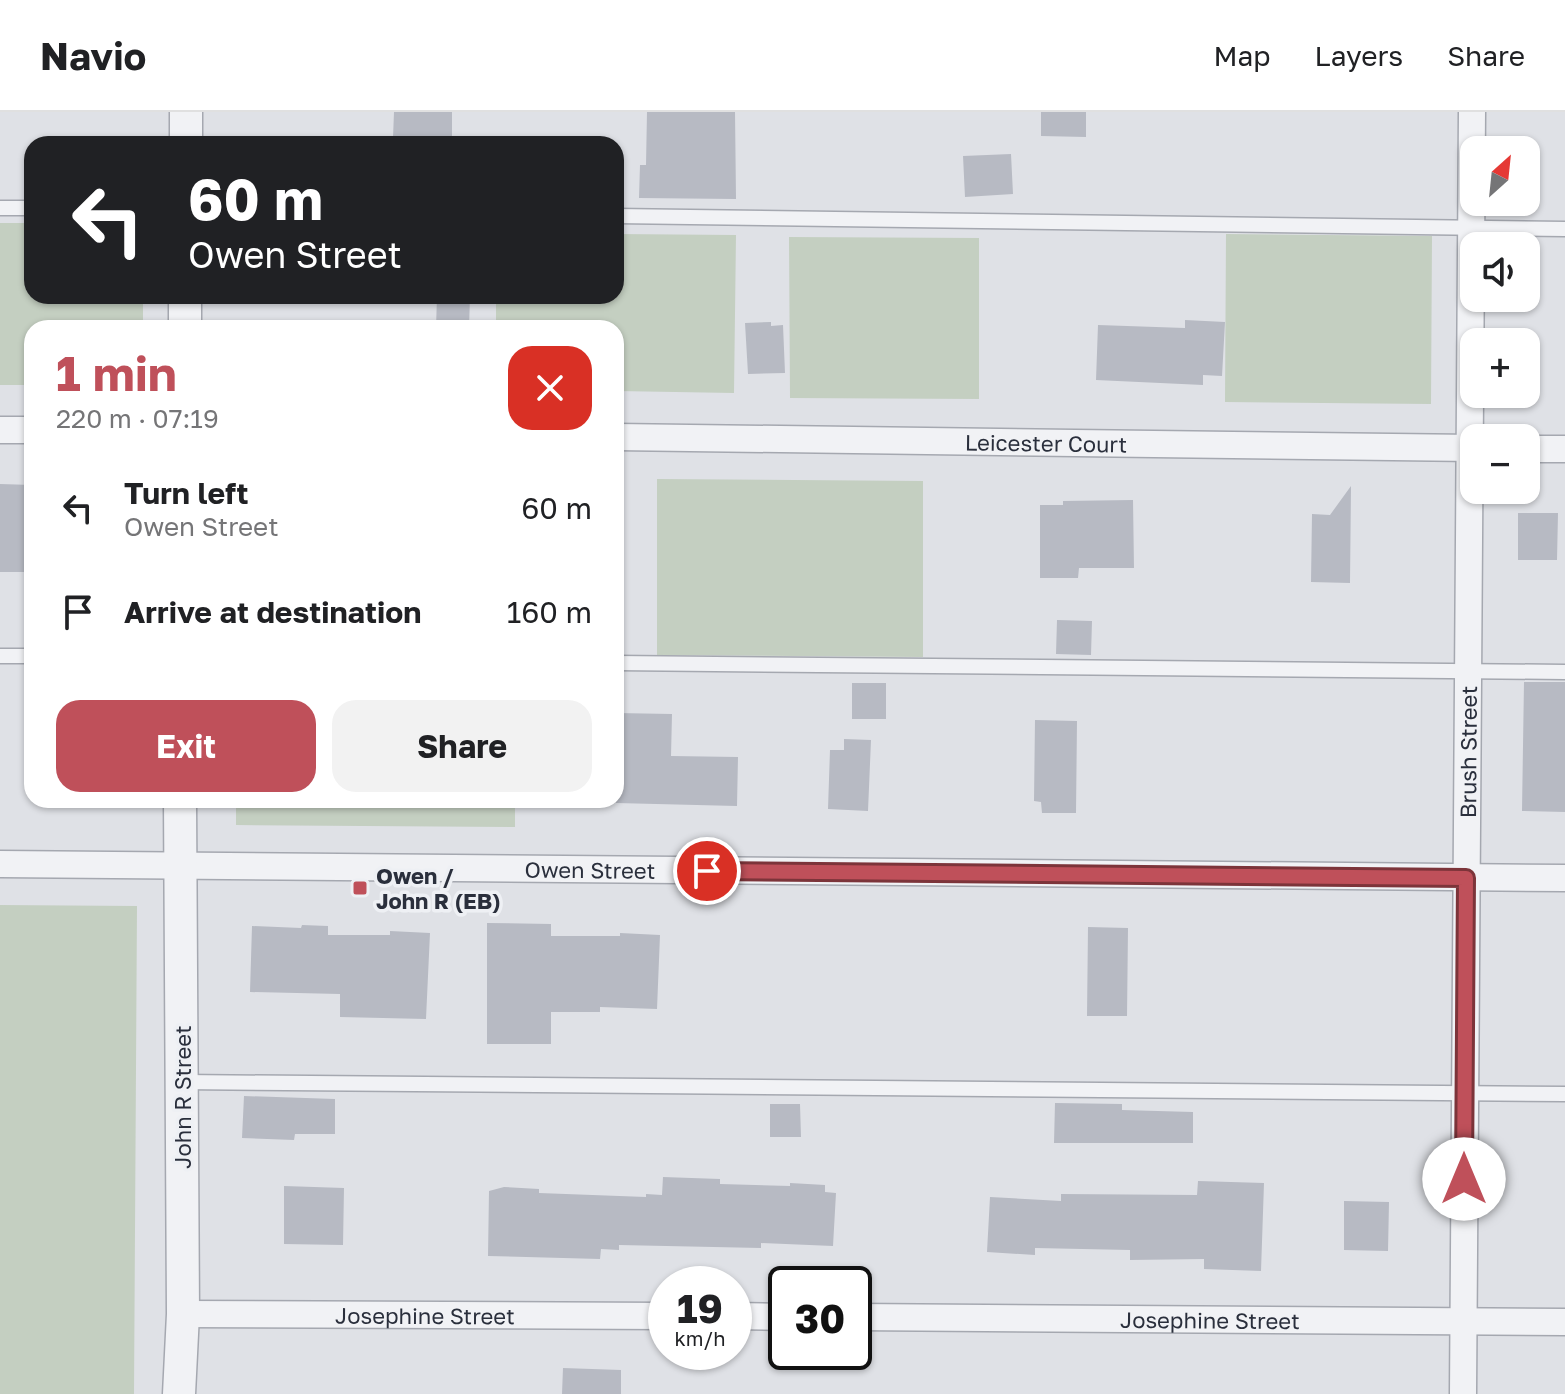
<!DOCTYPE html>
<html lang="en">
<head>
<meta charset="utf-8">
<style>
	:root { --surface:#fff; --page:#f2f2f2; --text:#202124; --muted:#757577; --line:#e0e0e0; --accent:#bf505a }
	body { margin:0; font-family:"Golos Text",sans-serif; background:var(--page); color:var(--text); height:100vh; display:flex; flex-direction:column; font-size:30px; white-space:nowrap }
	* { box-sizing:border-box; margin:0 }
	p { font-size:26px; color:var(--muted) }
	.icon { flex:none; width:44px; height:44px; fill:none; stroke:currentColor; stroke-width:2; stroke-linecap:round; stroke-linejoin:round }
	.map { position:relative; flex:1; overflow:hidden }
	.panel { position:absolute; left:24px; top:208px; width:600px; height:488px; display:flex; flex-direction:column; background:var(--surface); border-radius:24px; box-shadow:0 2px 6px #0004 }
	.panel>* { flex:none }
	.guide { position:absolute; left:24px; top:24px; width:600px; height:168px; border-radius:24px; box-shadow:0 2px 6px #0004; background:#202124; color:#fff; overflow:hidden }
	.needle { width:52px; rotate:27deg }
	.buttons { position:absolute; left:1460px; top:24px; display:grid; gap:16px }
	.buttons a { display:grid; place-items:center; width:80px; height:80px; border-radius:16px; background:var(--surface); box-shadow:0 2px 6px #0004; font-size:40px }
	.speed { position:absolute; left:648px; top:1154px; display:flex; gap:16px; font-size:40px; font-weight:700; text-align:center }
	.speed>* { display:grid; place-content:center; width:104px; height:104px; border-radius:50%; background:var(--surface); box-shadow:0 2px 6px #0004; line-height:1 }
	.speed small { font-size:20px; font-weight:400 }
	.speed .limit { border:4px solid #111; border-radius:12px; background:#fff; color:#111 }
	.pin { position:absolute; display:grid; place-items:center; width:68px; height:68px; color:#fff; margin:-34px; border:4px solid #fff; border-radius:50%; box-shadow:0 2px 8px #0007 }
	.me { position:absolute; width:88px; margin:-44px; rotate:0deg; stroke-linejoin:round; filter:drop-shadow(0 0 6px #0008) }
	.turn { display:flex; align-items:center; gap:28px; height:168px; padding:0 32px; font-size:36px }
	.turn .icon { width:104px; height:104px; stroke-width:2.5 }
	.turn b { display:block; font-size:56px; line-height:68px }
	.round { display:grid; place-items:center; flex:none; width:84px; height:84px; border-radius:24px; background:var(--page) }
	.overview { display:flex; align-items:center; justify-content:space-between; height:136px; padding:0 32px }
	h1 { font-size:48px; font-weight:700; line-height:60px; color:var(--accent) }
	.primary-button { display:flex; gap:16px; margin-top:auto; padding:16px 32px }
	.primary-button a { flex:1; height:92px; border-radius:24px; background:var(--accent); color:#fff; font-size:32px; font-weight:700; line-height:92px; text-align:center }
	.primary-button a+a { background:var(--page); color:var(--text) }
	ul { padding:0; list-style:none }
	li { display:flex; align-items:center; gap:24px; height:104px; padding:0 32px }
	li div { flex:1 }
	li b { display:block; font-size:30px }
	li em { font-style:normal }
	header { display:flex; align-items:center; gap:48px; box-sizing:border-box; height:112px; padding:0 40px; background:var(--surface); border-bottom:2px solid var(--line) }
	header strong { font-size:38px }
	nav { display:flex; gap:44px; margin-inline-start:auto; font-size:28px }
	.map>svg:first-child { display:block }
	.green { fill:#c4cfc1 }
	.building { fill:#b7bac3 }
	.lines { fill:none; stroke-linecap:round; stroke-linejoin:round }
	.service-casing { stroke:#a5a8b0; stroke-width:17 }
	.minor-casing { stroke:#a5a8b0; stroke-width:29 }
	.tertiary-casing { stroke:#a5a8b0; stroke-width:35 }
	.service { stroke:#f1f2f5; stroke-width:14 }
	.minor { stroke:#f1f2f5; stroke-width:26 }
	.tertiary { stroke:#f1f2f5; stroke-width:32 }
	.route-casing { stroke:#7c343a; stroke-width:20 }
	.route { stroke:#bf505a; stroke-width:14 }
	.poi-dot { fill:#bf505a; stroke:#eef0f4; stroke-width:3 }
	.labels { text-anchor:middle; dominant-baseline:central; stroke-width:7; stroke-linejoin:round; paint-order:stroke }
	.street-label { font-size:22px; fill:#2a2f3c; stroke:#eef0f4 }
	.poi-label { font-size:22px; font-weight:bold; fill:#2a2f3c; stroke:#eef0f4; text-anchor:start }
</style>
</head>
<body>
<header>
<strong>Navio</strong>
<nav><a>Map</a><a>Layers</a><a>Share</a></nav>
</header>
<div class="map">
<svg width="1565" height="1282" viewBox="0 0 1565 1282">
	<rect width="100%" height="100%" fill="#dfe1e6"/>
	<path class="green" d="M 0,111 L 32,111 L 32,184 L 143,184 L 143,216 L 32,216 L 32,273 L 0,273 Z
		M 616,122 L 736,123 L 734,281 L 616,279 L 616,216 L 496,216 L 496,184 L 616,184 Z
		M 1226,122 L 1432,124 L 1431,292 L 1225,290 Z
		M 789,125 L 979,126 L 979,287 L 790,286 Z
		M 657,367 L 923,369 L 923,545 L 657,543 Z
		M 236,688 L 515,688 L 515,715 L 236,713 Z
		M 0,793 L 137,794 L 134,1282 L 0,1282 Z"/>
	<path class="building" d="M 394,0 L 452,0 L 452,27 L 393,26 Z
		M 647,0 L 735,0 L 736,87 L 639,86 L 640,53 L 646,53 Z
		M 1041,0 L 1086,0 L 1086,25 L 1041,24 Z
		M 1011,42 L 1013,82 L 965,85 L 963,44 Z
		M 437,184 L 470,184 L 469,216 L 436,216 Z
		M 1185,208 L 1225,210 L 1222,264 L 1203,263 L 1203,273 L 1096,268 L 1098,213 L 1185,216 Z
		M 771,210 L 771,214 L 783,213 L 785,261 L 748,262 L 745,211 Z
		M 0,372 L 32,373 L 32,460 L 0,460 Z
		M 1351,374 L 1350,471 L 1311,470 L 1312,402 L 1330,403 Z
		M 1133,388 L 1134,456 L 1079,456 L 1078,466 L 1040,466 L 1040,393 L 1063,393 L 1063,389 Z
		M 1518,401 L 1558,401 L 1557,448 L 1518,448 Z
		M 1057,508 L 1092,509 L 1091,543 L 1056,542 Z
		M 1524,570 L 1565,570 L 1565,700 L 1522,699 Z
		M 852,571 L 886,571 L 886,607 L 852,607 Z
		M 616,601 L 672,602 L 671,644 L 738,645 L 737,694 L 616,691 Z
		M 1035,608 L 1077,609 L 1076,701 L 1042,701 L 1041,690 L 1034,689 Z
		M 844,627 L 871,628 L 868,699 L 828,697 L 830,638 L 844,638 Z
		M 487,811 L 551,812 L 551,824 L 620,824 L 620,821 L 660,823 L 657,897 L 600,895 L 600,900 L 551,900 L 551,932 L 487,932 Z
		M 302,813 L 328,814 L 328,823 L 390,823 L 390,819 L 430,821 L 426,907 L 340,905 L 340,882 L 250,880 L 252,814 L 301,816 Z
		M 1088,815 L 1128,816 L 1127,904 L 1087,904 Z
		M 244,984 L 335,987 L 335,1022 L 295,1022 L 294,1028 L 242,1026 Z
		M 1055,991 L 1122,992 L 1122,998 L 1193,1000 L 1193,1031 L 1054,1031 Z
		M 770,992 L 800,992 L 801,1025 L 770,1025 Z
		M 663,1065 L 720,1067 L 720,1072 L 790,1074 L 790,1071 L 825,1073 L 825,1080 L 836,1081 L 833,1134 L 761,1131 L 761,1136 L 619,1133 L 619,1138 L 601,1137 L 600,1147 L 488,1144 L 489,1079 L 504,1075 L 539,1077 L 539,1081 L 646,1085 L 646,1082 L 662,1083 Z
		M 1198,1069 L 1264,1071 L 1261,1159 L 1204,1157 L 1204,1147 L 1130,1148 L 1130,1138 L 1035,1136 L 1035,1143 L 987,1140 L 990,1085 L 1061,1089 L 1061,1082 L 1197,1083 Z
		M 284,1074 L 344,1076 L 343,1133 L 284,1132 Z
		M 1344,1089 L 1389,1090 L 1388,1139 L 1344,1138 Z
		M 563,1256 L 621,1258 L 621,1282 L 562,1282 Z"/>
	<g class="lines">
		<g class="service-casing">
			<path id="service" d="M 0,96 L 32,96
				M 616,104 L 1565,117
				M 0,544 L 32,544
				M 616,551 L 1565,560
				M 182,970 L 1565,982"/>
		</g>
		<g class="minor-casing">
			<g id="minor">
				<path d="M 0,318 L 32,318"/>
				<path id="s1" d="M 616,325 L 1474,336"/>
				<path d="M 1526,337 L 1565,337"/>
				<path id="s2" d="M 0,752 L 1565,766"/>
				<path id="s3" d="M 183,1202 L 666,1204"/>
				<path d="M 734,1204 L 786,1205"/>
				<path id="s4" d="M 854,1205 L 1565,1210"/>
				<path id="s5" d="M 1463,1282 L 1472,0"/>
			</g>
		</g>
		<g class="tertiary-casing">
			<path id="tertiary" d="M 186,32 L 186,0
				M 185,216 L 185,184
				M 179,1282 L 183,1202 L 180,688"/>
		</g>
		<use href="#service" class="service"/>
		<use href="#minor" class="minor"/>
		<use href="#tertiary" class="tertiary"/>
	</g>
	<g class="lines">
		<g class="route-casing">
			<path id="route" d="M 707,759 L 1466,766 L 1464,1067"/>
		</g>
		<use href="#route" class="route"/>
	</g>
	<rect class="poi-dot" x="352" y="768" width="16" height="16" rx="4"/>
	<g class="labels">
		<g class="street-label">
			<text stroke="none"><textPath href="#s1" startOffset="430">Leicester Court</textPath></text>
			<text stroke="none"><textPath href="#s5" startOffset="642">Brush Street</textPath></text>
			<text stroke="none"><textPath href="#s2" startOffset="590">Owen Street</textPath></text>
			<text transform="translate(182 985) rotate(-90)">John R Street</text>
			<text stroke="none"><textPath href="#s3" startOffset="242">Josephine Street</textPath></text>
			<text stroke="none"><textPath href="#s4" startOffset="356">Josephine Street</textPath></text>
		</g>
		<g class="poi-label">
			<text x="376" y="763">Owen /<tspan x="376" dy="25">John R (EB)</tspan></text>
		</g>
	</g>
</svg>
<div class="buttons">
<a><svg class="needle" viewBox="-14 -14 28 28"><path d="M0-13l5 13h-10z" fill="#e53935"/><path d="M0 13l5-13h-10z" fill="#757577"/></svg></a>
<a><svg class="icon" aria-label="sound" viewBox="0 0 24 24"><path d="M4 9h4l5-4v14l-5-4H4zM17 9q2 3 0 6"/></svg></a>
<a>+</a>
<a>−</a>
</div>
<div class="speed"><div>19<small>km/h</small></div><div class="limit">30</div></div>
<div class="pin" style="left:707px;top:759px;background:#d93025"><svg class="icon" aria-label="arrive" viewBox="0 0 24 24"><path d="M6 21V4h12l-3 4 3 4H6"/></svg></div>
<svg class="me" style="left:1464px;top:1067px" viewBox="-20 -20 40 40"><circle r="19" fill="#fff"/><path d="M0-13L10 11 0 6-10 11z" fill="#bf505a"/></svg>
<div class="guide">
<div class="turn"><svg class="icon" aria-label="left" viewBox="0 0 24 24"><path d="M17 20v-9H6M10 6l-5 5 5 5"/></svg><div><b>60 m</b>Owen Street</div></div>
</div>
<section class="panel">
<div class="overview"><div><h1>1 min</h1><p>220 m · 07:19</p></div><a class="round" style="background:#d93025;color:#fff"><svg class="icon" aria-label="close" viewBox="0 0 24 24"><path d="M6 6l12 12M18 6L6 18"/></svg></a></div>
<ul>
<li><svg class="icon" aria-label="left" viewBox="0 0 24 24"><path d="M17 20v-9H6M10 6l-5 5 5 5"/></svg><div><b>Turn left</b><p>Owen Street</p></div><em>60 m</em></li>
<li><svg class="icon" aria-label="arrive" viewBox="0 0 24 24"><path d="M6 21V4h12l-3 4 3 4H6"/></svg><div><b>Arrive at destination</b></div><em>160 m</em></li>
</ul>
<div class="primary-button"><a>Exit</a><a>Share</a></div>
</section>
</div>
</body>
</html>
